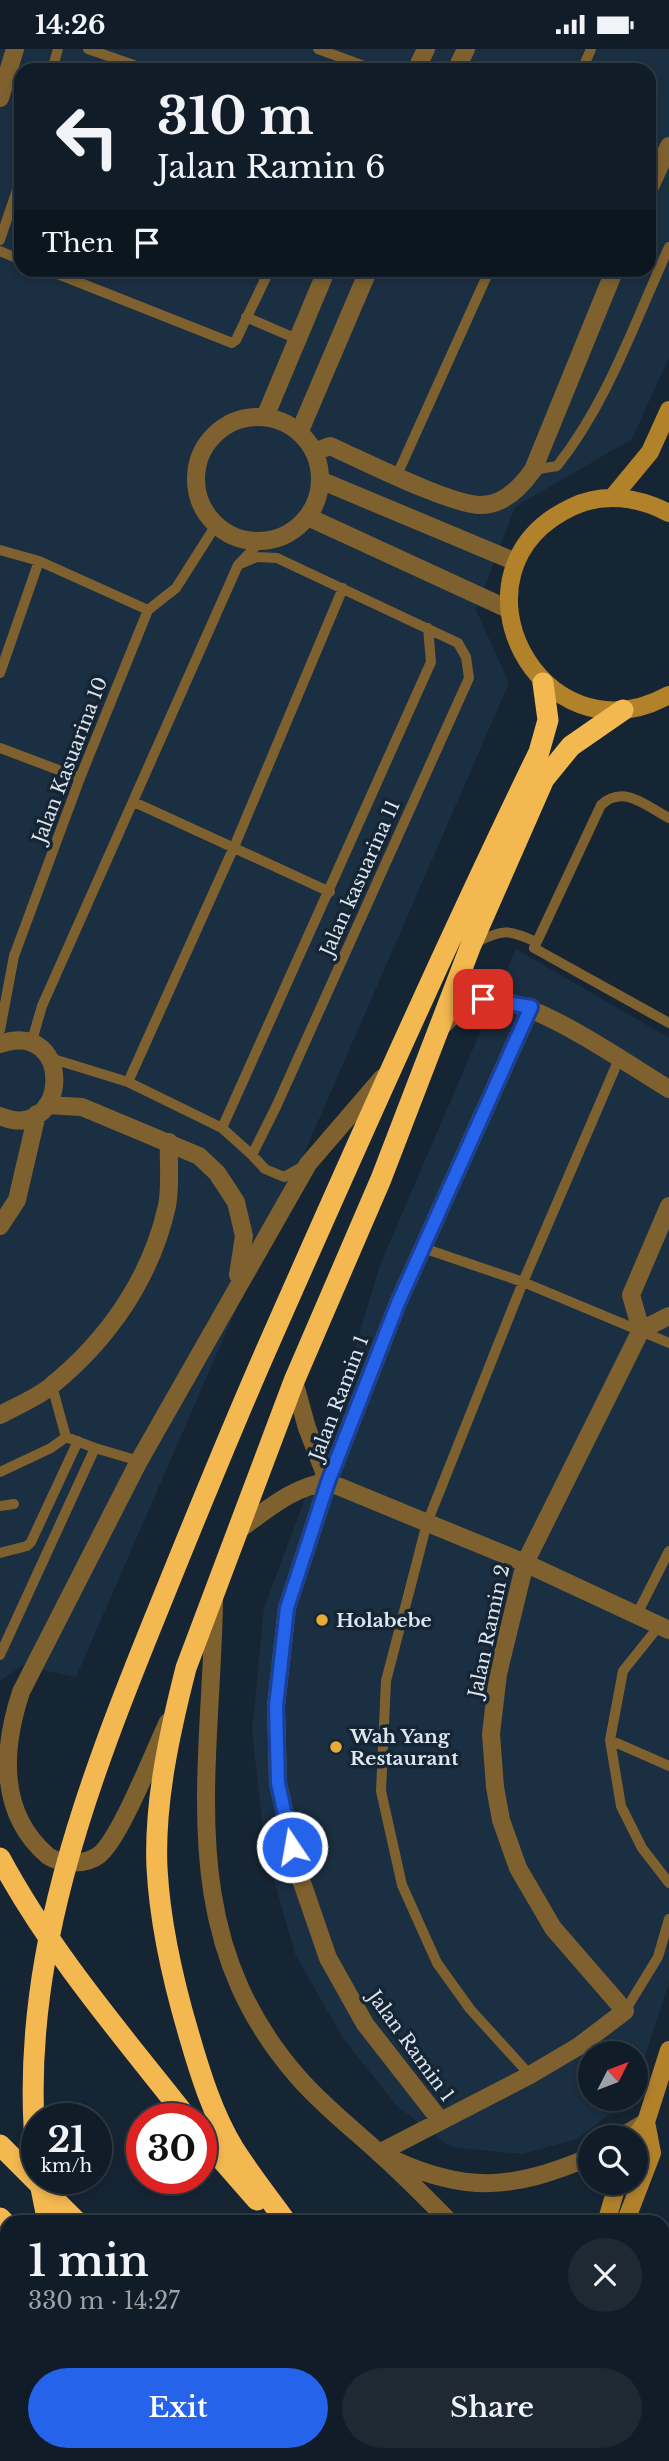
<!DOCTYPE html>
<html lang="en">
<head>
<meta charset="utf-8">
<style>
	:root { --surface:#101c27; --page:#1e2933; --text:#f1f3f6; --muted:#9ca1a7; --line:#303a44; --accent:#2563eb }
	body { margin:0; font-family:"Libre Baskerville",serif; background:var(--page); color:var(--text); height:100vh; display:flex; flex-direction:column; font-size:26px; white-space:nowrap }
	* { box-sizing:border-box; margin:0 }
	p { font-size:23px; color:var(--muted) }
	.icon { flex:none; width:38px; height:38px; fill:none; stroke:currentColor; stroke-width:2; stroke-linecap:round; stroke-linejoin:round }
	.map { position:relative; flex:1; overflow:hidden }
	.side { position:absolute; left:0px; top:2166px; width:670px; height:247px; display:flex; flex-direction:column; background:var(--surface); border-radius:21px 21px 0 0; box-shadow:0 4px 10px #0003,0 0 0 2px var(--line) }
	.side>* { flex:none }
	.banner { position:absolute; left:14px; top:14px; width:642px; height:214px; border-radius:21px; box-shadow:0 4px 10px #0003,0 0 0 2px var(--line); background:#101c27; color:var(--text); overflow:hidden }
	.needle { width:46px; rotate:48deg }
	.buttons { position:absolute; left:578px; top:1992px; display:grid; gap:14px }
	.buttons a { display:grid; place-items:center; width:70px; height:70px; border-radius:50%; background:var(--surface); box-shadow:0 4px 10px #0003,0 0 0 2px var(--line); font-size:35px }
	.speed { position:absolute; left:21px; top:2054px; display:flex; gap:14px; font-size:35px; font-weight:700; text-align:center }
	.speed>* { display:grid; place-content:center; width:91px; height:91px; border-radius:50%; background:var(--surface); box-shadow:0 4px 10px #0003,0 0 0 2px var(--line); line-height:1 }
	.speed small { font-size:18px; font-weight:400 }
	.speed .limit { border:10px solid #d22; background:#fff; color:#111 }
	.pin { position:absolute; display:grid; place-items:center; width:60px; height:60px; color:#fff; margin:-30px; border-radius:14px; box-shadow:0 4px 10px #0006 }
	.me { position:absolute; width:77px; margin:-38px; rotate:348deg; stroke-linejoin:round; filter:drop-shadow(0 0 5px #0008) }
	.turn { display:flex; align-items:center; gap:24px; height:147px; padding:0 28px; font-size:32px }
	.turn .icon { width:91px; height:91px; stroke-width:2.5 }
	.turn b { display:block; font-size:49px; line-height:60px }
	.then { display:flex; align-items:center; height:66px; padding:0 28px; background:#0003; gap:14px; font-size:26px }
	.round { display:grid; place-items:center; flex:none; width:74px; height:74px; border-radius:37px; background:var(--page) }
	.head { display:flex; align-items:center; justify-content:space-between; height:119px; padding:0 28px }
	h1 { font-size:42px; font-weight:600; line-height:52px }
	.cta { display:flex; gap:14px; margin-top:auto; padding:14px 28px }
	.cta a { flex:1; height:80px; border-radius:42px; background:var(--accent); color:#fff; font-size:28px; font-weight:600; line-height:80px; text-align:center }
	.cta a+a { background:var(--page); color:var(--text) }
	.status { display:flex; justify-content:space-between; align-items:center; height:49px; padding:0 35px; background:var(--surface); direction:ltr }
	.status svg { height:19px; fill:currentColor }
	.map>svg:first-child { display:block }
	.built { fill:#1b2f42; fill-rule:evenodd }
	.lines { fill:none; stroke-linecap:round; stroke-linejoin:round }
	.lane { stroke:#7f612f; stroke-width:10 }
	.street { stroke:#7f612f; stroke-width:18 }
	.secondary { stroke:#b2822b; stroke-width:18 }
	.highway { stroke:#f4b850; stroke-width:21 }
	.route-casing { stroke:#184099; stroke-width:18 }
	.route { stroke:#2563eb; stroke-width:12 }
	.poi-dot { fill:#e9ab38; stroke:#162534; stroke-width:2.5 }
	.labels { text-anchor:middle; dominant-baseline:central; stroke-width:7; stroke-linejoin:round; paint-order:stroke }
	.street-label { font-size:19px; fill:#dce6f0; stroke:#162534 }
	.poi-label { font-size:19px; font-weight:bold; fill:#dce6f0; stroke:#162534; text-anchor:start }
</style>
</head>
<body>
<div class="status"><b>14:26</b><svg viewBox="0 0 49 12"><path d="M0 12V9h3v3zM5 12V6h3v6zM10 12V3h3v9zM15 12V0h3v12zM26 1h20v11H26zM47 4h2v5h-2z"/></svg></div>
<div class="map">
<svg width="669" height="2412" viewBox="0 0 669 2412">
	<rect width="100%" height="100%" fill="#162534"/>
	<path class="built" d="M 0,0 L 669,0 L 669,308 L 632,390 L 515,458 L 476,561 L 509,634 L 76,1628 L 22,1617 L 0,1632 ZM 21,21 L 649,21 L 649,220 L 21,220 Z
		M 516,900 L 669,989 L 669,1933 L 635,2038 L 635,2004 L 590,2004 L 590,2049 L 631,2049 L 577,2090 L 522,2105 L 451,2098 L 397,2057 L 343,1989 L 295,1905 L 265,1800 L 252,1682 L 264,1559 L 331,1380 L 380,1216 Z"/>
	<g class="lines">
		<path class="lane" d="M 88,0 L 148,21
			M 318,0 L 375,21
			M 52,21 L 58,0
			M 582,21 L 591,0
			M 0,191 L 21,129
			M 0,202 L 21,211
			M 45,220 L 232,294 L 236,291 L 270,220
			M 246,268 L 297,290
			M 533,421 L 557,417 C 608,353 635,272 669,198
			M 397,426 L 490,220
			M 0,501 L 39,512 L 148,561
			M 0,624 L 39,512
			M 0,699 L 80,729
			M 134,753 L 330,843
			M 669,769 C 646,757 624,735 601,756 L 534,899 L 669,974
			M 475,894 C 502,880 509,880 536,893
			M 0,981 L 14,907 L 80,729 L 148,561 L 176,539 L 216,476
			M 31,995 L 42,957 L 238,516 L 260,493
			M 50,1009 L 128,1033 L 222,1079 L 252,1106 L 276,1058 L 469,629 L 466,608 L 458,594 L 277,509 L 257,508 L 238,516
			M 128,1033 L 234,798 L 343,539
			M 222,1079 L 431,613 L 428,579
			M 252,1106 L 265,1120 L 284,1128 L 304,1117
			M 423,1199 L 523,1233 L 669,1294
			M 52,1337 L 66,1388
			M 95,1399 L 139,1412
			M 0,1423 L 51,1399 L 66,1388 L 95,1399 L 0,1606
			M 0,1457 L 14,1455
			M 0,1504 L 27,1497 L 31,1493 L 78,1392
			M 636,1567 L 669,1502
			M 659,1577 L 623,1622 L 610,1691 L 621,1757 L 642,1799 L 669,1834
			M 610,1691 L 669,1717
			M 625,1962 L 658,1908 L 669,1870
			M 530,2026 L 470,1960 L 437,1914 L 402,1836 L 381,1742 L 386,1632 L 427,1474 L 523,1233 L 619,1010"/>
		<path class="street" d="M 416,21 L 426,0
			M 456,21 L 466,0
			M 0,49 L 15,0
			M 649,140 L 669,97
			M 265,368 L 327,220
			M196 430a62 62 0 1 1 124 0a62 62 0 1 1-124 0Z
			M 299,384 L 369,220
			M 314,403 L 330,397 C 362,411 450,456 481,456 C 504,456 521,438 533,421 L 615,220
			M 320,431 L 516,513
			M 308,468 L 508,560
			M 440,979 C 452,968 465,951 483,950 C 533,947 625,1014 669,1040
			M 0,995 C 75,969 70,1096 0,1067
			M 47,1056 L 82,1058 L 199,1107 L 217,1124 L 236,1153 L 244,1187 L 238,1226
			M 0,1177 L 17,1151 L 37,1065
			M 641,1281 L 631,1246 L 669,1157
			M 294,1332 L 307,1379 L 328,1433
			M 0,1366 C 16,1357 37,1349 51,1337 C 108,1291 151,1229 167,1157 C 171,1137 168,1113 169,1093
			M 240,1480 C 268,1460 294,1437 328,1433 L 525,1514 L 669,1581
			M 214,1553 C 211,1726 172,1884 298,2028 C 322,2056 352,2079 379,2104 C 404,2126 427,2150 451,2174
			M 168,1673 C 154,1702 120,1790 99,1806 C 86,1816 62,1816 48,1807 C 0,1766 1,1704 21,1643 L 139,1412 L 308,1115 L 382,1029
			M 440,2071 L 365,1975 L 328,1909 L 297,1819 L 278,1734 L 276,1657 L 287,1559 L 328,1433 L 398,1254 L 531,958
			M 621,2088 L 646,2073
			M 379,2104 L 530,2026 L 579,1997 L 625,1962 L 553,1879 L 518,1819 L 501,1771 L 495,1738 L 491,1685 L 498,1625 L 525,1514 L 641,1281 L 669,1267
			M 392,2110 C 467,2145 514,2140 590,2108"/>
		<path class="secondary" d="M 612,449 L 650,403 L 669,361
			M 669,464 C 639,448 603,443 572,458 C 438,521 540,717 669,646
			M 635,2088 L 646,2073 L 669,2001
			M 606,2174 L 618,2133
			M 625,2174 L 652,2104 L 646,2073
			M 663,2361 L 669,2366
			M 663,2398 L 669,2403"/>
		<path class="highway" d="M 0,1809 C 51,1904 122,1986 188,2070
			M 201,2087 L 257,2151
			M 0,2096 L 78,2174
			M 37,2113 C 15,1918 88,1733 160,1556 C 196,1467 232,1378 271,1290 C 358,1093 445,897 539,703 L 548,671 L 543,634
			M 40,2134 L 48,2174
			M 0,2169 L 7,2176
			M 287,2174 C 269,2149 250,2125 234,2100 C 213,2066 200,2024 189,1986 C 173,1932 160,1875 157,1819 C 154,1753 170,1682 186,1619 L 294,1332 L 381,1130 L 471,896 L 544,730 L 571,697 L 623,661
			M 0,2214 L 7,2218
			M 120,2406 L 122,2412
			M 271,2406 L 278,2412
			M 340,2406 L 347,2412
			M 487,2406 L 493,2412"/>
	</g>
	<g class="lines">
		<g class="route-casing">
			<path id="route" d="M 292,1798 L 278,1734 L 276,1657 L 287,1559 L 328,1433 L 398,1254 L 531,958 L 483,950"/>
		</g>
		<use href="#route" class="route"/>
	</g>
	<g class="poi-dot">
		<circle cx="322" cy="1571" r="7"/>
		<circle cx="336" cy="1698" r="7"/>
	</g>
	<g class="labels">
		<g class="street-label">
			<text transform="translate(70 711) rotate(-69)">Jalan Kasuarina 10</text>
			<text transform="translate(360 829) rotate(-66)">Jalan kasuarina 11</text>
			<text transform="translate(339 1349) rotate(-69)">Jalan Ramin 1</text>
			<text transform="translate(489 1582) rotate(-78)">Jalan Ramin 2</text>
			<text transform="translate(411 1997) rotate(54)">Jalan Ramin 1</text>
		</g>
		<g class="poi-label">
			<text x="336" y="1571">Holabebe</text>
			<text x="350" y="1687">Wah Yang<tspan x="350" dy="22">Restaurant</tspan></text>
		</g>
	</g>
</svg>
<div class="buttons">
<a><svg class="needle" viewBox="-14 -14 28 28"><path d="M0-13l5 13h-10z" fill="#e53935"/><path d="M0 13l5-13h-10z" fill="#9ca1a7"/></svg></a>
<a><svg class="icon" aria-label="search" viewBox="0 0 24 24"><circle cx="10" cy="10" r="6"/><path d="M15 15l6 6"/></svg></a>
</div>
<div class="speed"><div>21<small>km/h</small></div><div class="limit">30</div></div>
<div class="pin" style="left:483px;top:950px;background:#d93025"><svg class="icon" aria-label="arrive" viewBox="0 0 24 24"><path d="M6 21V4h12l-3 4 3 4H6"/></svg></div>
<svg class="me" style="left:292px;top:1798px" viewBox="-20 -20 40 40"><circle r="17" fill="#2563eb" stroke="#fff" stroke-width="3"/><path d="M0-11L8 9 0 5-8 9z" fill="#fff"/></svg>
<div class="banner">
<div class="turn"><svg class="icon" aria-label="left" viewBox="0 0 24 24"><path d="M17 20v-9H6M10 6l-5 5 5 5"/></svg><div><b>310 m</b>Jalan Ramin 6</div></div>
<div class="then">Then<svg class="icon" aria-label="arrive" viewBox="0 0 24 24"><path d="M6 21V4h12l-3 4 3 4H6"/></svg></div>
</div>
<section class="side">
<div class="head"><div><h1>1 min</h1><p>330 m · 14:27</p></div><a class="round"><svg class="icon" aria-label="close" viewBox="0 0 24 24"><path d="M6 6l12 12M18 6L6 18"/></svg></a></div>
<div class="cta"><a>Exit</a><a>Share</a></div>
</section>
</div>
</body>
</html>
